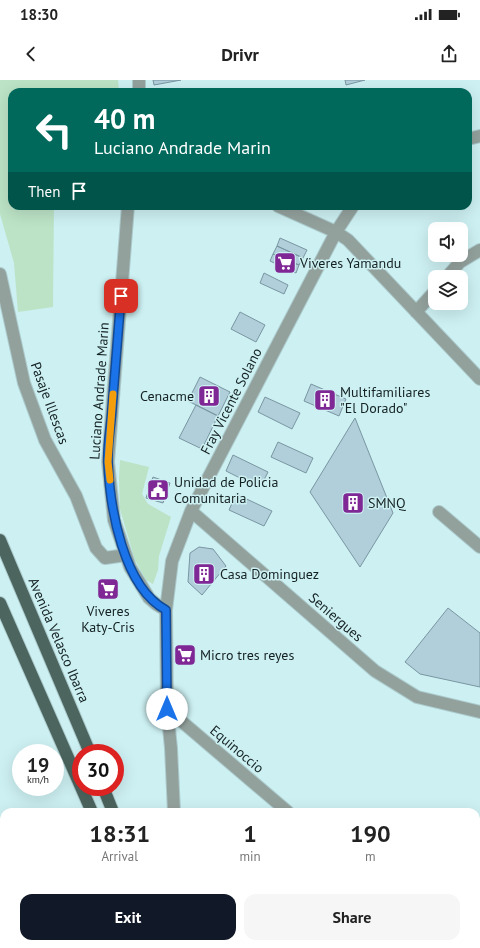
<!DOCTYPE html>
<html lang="en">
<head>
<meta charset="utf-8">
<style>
	:root { --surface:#fff; --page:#f6f6f6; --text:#222; --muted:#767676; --accent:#111827 }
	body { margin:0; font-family:"PT Sans",sans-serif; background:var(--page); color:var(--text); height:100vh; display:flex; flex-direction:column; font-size:15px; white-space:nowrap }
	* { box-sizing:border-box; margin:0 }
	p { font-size:13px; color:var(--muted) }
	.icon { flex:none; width:22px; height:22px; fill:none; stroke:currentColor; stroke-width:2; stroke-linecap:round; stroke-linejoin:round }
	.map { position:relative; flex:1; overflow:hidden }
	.sheet { position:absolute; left:0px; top:728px; width:480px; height:140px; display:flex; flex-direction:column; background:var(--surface); border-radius:12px 12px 0 0; box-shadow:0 4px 16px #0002 }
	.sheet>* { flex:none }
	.guide { position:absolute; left:8px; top:8px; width:464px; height:122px; border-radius:12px; box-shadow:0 4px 16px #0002; background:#00695c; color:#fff; overflow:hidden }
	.tools { position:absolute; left:428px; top:142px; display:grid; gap:8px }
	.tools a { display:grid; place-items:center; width:40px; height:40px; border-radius:8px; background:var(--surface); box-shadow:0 4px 16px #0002; font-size:20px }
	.speed { position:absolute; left:12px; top:664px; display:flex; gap:8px; font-size:20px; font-weight:700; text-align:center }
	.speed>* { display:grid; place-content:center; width:52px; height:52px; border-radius:50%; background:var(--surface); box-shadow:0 4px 16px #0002; line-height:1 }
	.speed small { font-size:10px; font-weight:400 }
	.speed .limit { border:6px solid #d22; background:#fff; color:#111 }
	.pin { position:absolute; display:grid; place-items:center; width:34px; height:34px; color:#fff; margin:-17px; border-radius:8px; box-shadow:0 2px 6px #0006 }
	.me { position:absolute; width:44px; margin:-22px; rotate:0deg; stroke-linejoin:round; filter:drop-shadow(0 0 3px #0008) }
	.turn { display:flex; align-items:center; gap:14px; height:84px; padding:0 20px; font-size:18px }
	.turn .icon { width:52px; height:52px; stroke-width:2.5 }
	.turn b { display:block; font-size:28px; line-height:34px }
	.then { display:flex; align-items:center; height:38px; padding:0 20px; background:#0003; gap:8px; font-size:15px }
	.eta { display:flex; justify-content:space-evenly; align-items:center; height:68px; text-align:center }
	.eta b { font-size:24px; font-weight:800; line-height:28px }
	.action { display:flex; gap:8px; margin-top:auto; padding:8px 20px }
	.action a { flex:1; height:46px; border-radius:12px; background:var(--accent); color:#fff; font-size:16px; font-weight:800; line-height:46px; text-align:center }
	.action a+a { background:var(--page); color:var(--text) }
	.status { display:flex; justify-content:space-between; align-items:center; height:28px; padding:0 20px; background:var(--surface); direction:ltr }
	.status svg { height:11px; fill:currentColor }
	header { display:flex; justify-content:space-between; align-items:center; height:52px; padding:0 20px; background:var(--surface); font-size:18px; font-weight:800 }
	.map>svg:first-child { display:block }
	.green { fill:#bce3c6 }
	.building { fill:#b0cfdb; stroke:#7996a1 }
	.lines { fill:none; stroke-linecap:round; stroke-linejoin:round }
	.street-casing { stroke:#accbcd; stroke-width:14 }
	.primary-casing { stroke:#accbcd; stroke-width:14 }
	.street { stroke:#93a19d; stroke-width:12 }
	.primary { stroke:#4d655f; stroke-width:12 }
	.route-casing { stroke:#114b97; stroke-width:10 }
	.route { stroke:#1a73e8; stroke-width:7 }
	.slow { stroke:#f59e0b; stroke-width:7 }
	.labels { text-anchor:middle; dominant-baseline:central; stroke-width:3; stroke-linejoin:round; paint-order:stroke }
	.poi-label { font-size:14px; fill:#152223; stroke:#cdf0f2; text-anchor:start }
	.street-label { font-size:14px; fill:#152223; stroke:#cdf0f2 }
</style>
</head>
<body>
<div class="status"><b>18:30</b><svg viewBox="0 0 49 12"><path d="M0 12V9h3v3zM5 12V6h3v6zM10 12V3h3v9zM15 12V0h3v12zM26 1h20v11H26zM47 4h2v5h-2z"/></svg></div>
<header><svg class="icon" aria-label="back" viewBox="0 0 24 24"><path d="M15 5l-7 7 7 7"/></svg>Drivr<svg class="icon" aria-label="share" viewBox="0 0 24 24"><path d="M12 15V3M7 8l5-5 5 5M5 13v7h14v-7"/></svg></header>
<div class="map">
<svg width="480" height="868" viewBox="0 0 480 868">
	<rect width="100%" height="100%" fill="#cdf0f2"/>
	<path class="green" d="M 0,0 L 118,0 L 119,12 L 12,12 L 12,126 L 54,126 L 53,227 L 18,232 L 14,183 L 0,134 Z
		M 120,380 L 149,387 L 142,414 L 148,424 L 171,437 L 159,476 L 158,490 L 153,504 L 146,500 L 135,480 L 120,429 L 119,398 Z"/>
	<path class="building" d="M 153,0 L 181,0 L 154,5 Z
		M 345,0 L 365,0 L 346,5 Z
		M 280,158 L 307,170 L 303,178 L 277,166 Z
		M 277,166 L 303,178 L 299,185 L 273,174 Z
		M 273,174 L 299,185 L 296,193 L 270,181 Z
		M 264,193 L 288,205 L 284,214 L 260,203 Z
		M 240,232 L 265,245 L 256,262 L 231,249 Z
		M 200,297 L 230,312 L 218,336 L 188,321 Z
		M 311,304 L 346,319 L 339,336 L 304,321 Z
		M 265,317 L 300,333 L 292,349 L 258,332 Z
		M 196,325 L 218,336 L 202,369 L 179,358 Z
		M 355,338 L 393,433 L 360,487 L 310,412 Z
		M 278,362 L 313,378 L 306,393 L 271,377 Z
		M 233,375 L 268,392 L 260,408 L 226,391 Z
		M 153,397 L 170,403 L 163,423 L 146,418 Z
		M 236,414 L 272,431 L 264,446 L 229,430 Z
		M 199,467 L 213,469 L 226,486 L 202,515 L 188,502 L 190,473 Z
		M 113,501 L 117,508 L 101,519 L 99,510 Z
		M 448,528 L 480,553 L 480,607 L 420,594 L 405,582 Z"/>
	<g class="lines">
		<g class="street-casing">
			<path id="street" d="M 139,0 L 139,12
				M 468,59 L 480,56
				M 128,126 L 108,382 L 114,440 L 130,487 L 149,518 L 156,524 L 166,530
				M 278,126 L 336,152 L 348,160 L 480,299
				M 0,194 L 24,303 L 45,360 L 76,416 L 96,468 L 105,478 L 126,475
				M 447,197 L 460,182 L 480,170
				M 416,232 L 435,211
				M 191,431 L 375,591 L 417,617 L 480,632
				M 439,432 L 480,467
				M 167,629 L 288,732
				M 174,732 L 171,668 L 167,629 L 166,530 L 172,481 L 191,431 L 336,152 L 353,126
				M 476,808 L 480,810
				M 0,822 L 4,830
				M 22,864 L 24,868
				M 142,864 L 143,868
				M 457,868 L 458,864"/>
		</g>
		<g class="primary-casing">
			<path id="primary" d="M 0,460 L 90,673
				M 0,523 L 92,732
				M 103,707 L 113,732
				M 154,864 L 159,868
				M 189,864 L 198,868"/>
		</g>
		<use href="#street" class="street"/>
		<use href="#primary" class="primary"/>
	</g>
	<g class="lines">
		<g class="route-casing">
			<path id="route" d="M 121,216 C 118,254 115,291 112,329 C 111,346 107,365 108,383 C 110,428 123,507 166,530 L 167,629"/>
		</g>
		<use href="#route" class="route"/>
		<path class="slow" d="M 110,400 L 108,382 L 113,314"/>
	</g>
	<defs>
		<g id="supermarket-square" transform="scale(1.15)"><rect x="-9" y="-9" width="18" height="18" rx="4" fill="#7f2795" stroke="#cdf0f2"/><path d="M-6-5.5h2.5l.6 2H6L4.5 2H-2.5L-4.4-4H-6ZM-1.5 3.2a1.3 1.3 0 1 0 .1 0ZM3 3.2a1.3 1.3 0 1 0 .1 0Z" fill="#fff"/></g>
		<g id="building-square" transform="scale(1.15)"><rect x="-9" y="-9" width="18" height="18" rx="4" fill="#7f2795" stroke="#cdf0f2"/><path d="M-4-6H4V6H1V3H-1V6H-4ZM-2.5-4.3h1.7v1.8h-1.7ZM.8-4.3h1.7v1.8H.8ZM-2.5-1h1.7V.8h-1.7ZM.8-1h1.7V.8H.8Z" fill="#fff"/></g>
		<g id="civic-square" transform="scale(1.15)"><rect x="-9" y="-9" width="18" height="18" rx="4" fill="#7f2795" stroke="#cdf0f2"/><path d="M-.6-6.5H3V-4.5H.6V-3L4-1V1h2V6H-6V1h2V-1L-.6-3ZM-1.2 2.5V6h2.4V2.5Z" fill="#fff"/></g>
	</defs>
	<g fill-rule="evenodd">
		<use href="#supermarket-square" x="285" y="183"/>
		<use href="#building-square" x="209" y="316"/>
		<use href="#building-square" x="325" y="320"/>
		<use href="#civic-square" x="158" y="410"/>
		<use href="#building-square" x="353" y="423"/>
		<use href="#building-square" x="204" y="494"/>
		<use href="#supermarket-square" x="108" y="509"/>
		<use href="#supermarket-square" x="185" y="575"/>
	</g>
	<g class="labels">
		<g class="poi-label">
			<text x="300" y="183">Viveres Yamandu</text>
			<text x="340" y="312">Multifamiliares<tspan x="340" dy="16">"El Dorado"</tspan></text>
			<text x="194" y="316" text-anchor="end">Cenacme</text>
			<text x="174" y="402">Unidad de Policia<tspan x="174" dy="16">Comunitaria</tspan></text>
			<text x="368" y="423">SMNQ</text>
			<text x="220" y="494">Casa Dominguez</text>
			<text x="108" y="531" text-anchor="middle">Viveres<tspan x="108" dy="16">Katy-Cris</tspan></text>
			<text x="200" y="575">Micro tres reyes</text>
		</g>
		<g class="street-label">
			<text transform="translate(99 311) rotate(-86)">Luciano Andrade Marin</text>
			<text transform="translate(231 321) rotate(-63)">Fray Vicente Solano</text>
			<text transform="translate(50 323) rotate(70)">Pasaje Illescas</text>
			<text transform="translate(336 537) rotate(41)">Seniergues</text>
			<text transform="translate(59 560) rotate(67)">Avenida Velasco Ibarra</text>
			<text transform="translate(237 669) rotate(40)">Equinoccio</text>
		</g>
	</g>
</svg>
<div class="tools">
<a><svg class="icon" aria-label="sound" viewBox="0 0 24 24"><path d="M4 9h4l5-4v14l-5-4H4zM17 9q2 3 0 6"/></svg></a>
<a><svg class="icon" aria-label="layers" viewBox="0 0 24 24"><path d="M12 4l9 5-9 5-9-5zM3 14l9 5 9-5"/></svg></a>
</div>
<div class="speed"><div>19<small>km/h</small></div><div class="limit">30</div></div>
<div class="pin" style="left:121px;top:216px;background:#d93025"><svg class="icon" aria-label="arrive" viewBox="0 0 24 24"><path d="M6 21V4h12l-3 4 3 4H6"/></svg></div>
<svg class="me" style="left:167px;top:629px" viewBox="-20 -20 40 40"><circle r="19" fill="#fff"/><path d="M0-13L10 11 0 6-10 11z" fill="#1a73e8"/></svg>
<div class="guide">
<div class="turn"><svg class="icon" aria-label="left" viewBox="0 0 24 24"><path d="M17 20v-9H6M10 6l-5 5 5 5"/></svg><div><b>40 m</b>Luciano Andrade Marin</div></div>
<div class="then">Then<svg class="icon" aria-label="arrive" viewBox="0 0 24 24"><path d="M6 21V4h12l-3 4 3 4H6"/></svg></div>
</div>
<section class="sheet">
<div class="eta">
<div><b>18:31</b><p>Arrival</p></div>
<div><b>1</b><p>min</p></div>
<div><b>190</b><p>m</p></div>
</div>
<div class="action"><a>Exit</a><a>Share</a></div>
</section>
</div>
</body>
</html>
